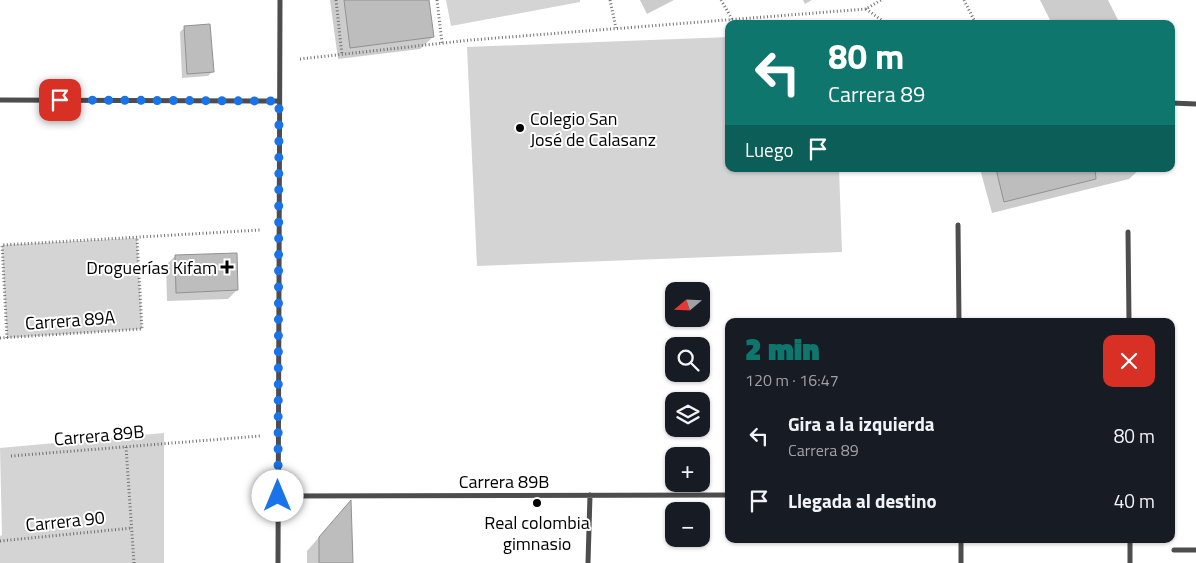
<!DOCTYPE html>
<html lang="es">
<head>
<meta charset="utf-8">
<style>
	:root { --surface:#171b24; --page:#242831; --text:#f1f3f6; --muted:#9ea1a6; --accent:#0f766e }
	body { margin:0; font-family:"Titillium Web",sans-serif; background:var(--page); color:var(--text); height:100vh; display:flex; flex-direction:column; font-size:19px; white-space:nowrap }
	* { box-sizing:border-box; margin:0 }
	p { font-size:16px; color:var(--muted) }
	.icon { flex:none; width:28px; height:28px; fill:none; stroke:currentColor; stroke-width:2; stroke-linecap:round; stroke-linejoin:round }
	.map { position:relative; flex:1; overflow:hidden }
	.sheet { position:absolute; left:725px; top:318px; width:450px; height:225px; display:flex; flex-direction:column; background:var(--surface); border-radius:10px; box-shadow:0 1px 4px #0004 }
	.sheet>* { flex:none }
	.guide { position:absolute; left:725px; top:20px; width:450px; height:152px; border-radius:10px; box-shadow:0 1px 4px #0004; background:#0f766e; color:#fff; overflow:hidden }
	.needle { width:32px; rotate:251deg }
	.buttons { position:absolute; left:665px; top:282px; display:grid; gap:10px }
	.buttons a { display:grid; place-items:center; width:45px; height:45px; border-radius:10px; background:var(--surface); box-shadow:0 1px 4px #0004; font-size:25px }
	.pin { position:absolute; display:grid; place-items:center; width:42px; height:42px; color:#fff; margin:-21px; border-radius:10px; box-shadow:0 2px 8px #0006 }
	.me { position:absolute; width:55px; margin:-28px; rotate:0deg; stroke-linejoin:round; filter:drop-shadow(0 0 4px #0008) }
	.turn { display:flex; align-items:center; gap:18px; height:105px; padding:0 20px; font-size:22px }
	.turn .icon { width:65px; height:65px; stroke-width:2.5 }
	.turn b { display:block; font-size:35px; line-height:42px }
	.then { display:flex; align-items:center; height:48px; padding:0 20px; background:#0003; gap:10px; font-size:19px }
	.round { display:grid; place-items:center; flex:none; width:52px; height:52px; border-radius:10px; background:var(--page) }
	.headline { display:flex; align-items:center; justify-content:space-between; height:85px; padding:0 20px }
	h1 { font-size:30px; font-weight:800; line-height:38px; color:var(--accent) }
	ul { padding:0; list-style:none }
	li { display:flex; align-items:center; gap:15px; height:65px; padding:0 20px }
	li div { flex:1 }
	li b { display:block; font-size:19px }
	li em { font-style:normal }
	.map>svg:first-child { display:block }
	.green { fill:#d4d4d4 }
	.shadow { fill:#0003 }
	.building { fill:#bdbdbd; stroke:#919191 }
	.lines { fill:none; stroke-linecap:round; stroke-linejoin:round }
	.path { stroke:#6f6f6f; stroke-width:3; stroke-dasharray:1 2.5; stroke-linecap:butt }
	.street { stroke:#4d4d4d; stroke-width:5 }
	.route { stroke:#1a73e8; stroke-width:9; stroke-dasharray:0 16.2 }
	.poi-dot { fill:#000; stroke:#fff; stroke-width:2 }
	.labels { text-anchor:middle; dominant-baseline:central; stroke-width:4; stroke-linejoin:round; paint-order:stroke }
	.poi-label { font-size:18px; fill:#000; stroke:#fff; text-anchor:start }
	.street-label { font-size:18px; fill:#000; stroke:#fff }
</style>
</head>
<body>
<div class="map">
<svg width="1196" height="563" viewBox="0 0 1196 563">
	<rect width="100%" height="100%" fill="#fff"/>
	<path class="green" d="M 446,0 L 580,0 L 580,2 L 451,26 Z
		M 729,37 L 729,169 L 839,169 L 842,252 L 477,266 L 467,47 Z
		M 137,238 L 142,329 L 7,338 L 2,245 Z
		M 164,433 L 164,563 L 0,563 L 0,536 L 2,535 L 0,448 Z"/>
	<path class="shadow" d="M 330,0 L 428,0 L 433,37 L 420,49 L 338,59 Z
		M 640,0 L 674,0 L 647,14 Z
		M 803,0 L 812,0 L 805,4 Z
		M 1040,0 L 1108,0 L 1120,24 L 1042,24 L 1050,20 Z
		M 185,27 L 212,72 L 208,76 L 182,78 L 180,32 Z
		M 980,169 L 1140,169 L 1129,179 L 992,213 Z
		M 175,256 L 237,290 L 228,299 L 167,301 L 166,265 Z
		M 349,503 L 351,563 L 307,563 L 307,551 Z"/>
	<path class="building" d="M 344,0 L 429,0 L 434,37 L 350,48 Z
		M 210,24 L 214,72 L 187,74 L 184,26 Z
		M 996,169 L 1095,169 L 1096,179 L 1004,202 Z
		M 237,253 L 238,290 L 176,293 L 175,255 Z
		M 351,500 L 353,563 L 319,563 L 319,537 Z"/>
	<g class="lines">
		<path class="path" d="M 336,0 L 342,55
			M 437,0 L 442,43
			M 610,0 L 616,28
			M 721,0 L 732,19
			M 964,0 L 976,24
			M 866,9 L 887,24
			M 300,59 L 471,40 L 866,9 L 881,0
			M 0,338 L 142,329 L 137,238
			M 7,338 L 2,245 L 260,230
			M 126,447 L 134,563
			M 11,456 L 260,436
			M 0,541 L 132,528"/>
		<path class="street" d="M 0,100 L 279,101
			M 1171,103 L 1196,104
			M 958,225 L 959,321
			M 1128,232 L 1129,321
			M 278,496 L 729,495
			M 961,539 L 961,563
			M 1130,539 L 1130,563
			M 1174,550 L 1196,550
			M 278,563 L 280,0
			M 588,563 L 590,495"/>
	</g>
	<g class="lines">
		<path class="route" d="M 60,100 L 279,101 L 278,496"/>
	</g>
	<g class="poi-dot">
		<circle cx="520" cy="128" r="5"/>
		<path d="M224.5 259.5h5v5h5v5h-5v5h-5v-5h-5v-5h5z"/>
		<circle cx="537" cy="503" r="5"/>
	</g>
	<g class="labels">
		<g class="poi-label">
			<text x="530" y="118">Colegio San<tspan x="530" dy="21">José de Calasanz</tspan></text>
			<text x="217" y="267" text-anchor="end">Droguerías Kifam</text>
			<text x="537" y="522" text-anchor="middle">Real colombia<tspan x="537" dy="21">gimnasio</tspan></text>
		</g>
		<g class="street-label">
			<text transform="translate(70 320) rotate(-4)">Carrera 89A</text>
			<text transform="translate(99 435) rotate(-5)">Carrera 89B</text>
			<text x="504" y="481">Carrera 89B</text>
			<text transform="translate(65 521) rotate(-6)">Carrera 90</text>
		</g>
	</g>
</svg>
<div class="buttons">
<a><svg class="needle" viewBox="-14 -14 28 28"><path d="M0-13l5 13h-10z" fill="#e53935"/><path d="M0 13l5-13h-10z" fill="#9ea1a6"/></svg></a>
<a><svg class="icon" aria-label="search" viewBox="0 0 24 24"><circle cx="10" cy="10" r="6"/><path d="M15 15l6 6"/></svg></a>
<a><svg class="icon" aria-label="layers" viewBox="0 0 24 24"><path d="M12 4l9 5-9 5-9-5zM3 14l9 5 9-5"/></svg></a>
<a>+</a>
<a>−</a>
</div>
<div class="pin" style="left:60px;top:100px;background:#d93025"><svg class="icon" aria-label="arrive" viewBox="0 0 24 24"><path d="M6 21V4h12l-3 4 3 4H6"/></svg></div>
<svg class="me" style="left:278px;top:496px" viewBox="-20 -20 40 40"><circle r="19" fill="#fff"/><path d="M0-13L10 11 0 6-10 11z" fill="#1a73e8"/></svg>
<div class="guide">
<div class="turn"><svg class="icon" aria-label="left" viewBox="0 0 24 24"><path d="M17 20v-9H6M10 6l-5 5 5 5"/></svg><div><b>80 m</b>Carrera 89</div></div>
<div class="then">Luego<svg class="icon" aria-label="arrive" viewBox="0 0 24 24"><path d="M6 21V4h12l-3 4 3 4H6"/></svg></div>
</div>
<section class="sheet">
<div class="headline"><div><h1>2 min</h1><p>120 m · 16:47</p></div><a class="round" style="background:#d93025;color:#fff"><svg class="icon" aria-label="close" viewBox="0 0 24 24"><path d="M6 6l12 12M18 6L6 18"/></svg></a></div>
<ul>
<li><svg class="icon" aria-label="left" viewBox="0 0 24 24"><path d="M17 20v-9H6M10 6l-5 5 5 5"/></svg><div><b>Gira a la izquierda</b><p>Carrera 89</p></div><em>80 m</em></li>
<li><svg class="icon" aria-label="arrive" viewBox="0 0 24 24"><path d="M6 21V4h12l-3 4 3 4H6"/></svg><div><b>Llegada al destino</b></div><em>40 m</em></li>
</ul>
</section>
</div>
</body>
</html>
